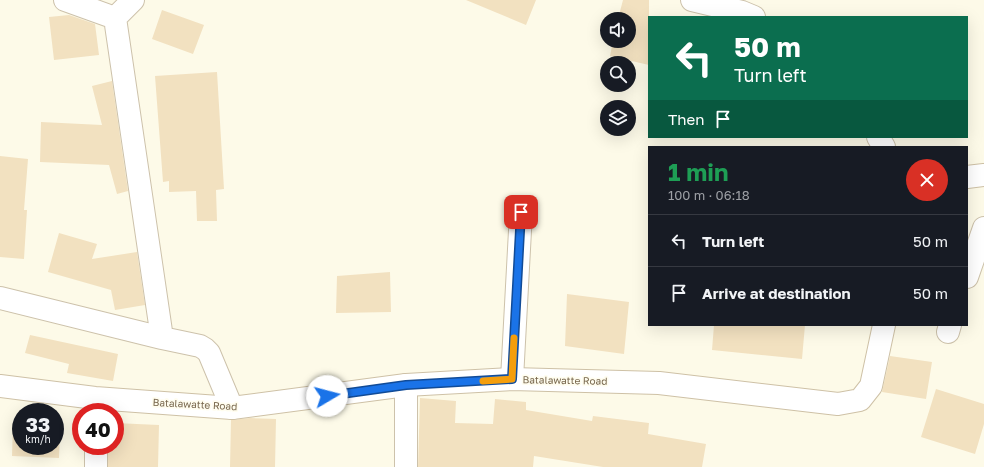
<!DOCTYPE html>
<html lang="en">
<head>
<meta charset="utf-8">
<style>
	:root { --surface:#171b24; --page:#242831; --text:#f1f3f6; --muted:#9ea1a6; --line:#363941 }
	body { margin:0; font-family:"Golos Text",sans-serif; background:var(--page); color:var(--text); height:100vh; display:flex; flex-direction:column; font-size:15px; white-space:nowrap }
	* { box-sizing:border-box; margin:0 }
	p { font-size:13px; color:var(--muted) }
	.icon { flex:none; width:22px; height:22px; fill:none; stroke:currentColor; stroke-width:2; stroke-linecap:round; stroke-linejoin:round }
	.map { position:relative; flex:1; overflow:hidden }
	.sheet { position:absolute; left:648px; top:146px; width:320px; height:180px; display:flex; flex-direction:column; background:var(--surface); border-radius:0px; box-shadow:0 4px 16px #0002 }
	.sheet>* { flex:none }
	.guide { position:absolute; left:648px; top:16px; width:320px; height:122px; border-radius:0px; box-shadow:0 4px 16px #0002; background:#0b6e4f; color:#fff; overflow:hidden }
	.buttons { position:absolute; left:600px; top:12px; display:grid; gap:8px }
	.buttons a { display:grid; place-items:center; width:36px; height:36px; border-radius:50%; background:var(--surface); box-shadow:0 4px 16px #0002; font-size:20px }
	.speed { position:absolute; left:12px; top:403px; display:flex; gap:8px; font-size:20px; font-weight:700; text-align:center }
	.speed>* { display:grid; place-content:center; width:52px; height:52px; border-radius:50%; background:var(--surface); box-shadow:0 4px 16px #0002; line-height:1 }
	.speed small { font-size:10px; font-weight:400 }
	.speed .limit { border:6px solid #d22; background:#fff; color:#111 }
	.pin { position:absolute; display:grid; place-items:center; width:34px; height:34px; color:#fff; margin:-17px; border-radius:8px; box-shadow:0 2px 6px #0006 }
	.me { position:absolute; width:44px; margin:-22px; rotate:82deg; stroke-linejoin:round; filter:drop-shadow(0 0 3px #0008) }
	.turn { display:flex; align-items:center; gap:14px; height:84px; padding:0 20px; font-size:18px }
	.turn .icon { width:52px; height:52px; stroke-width:2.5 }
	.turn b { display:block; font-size:28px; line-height:34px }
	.then { display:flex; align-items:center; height:38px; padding:0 20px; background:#0003; gap:8px; font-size:15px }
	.round { display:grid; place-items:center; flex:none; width:42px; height:42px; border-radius:21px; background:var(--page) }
	.summary { display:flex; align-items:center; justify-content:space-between; height:68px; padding:0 20px }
	h1 { font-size:24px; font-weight:700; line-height:30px; color:#1e9e55 }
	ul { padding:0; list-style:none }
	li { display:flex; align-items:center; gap:12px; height:52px; padding:0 20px; border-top:1px solid var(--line) }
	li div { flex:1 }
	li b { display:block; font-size:15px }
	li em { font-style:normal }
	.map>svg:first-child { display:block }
	.building { fill:#f2e1c0 }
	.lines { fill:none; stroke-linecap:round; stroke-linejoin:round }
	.street-casing { stroke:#cdc2ab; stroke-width:24 }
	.secondary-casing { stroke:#cec1a6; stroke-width:24 }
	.street { stroke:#fff; stroke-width:22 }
	.secondary { stroke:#fff; stroke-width:22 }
	.route-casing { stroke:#114b97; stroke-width:10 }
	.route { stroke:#1a73e8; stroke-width:7 }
	.slow { stroke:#f59e0b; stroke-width:7 }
	.labels { text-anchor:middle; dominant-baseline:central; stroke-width:3.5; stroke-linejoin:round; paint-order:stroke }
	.street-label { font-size:10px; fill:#77664c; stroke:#fffdef }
</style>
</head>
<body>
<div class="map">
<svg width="984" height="467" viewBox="0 0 984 467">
	<rect width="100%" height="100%" fill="#fdfae8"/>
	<path class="building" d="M 466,0 L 536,0 L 526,25 Z
		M 623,0 L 649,0 L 649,65 L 610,56 L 613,41 L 629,41 L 629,19 L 618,19 Z
		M 162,10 L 204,25 L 193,54 L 152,39 Z
		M 69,15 L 95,24 L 99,55 L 54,60 L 49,17 Z
		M 217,72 L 224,189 L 216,190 L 217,221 L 197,221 L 196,191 L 169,192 L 169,181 L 163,182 L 155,76 Z
		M 112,81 L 128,191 L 117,194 L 109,165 L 40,162 L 41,122 L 102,125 L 92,86 Z
		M 0,156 L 28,159 L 24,210 L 27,210 L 24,259 L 0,257 Z
		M 59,233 L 97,244 L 92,259 L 137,252 L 145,305 L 115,310 L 111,290 L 48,272 Z
		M 390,272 L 391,312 L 336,313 L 337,276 Z
		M 567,294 L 629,302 L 624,354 L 565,346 Z
		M 714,325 L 805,325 L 802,359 L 712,350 Z
		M 30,335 L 118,354 L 113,381 L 67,373 L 69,364 L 25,353 Z
		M 890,356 L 932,362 L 926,399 L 882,392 Z
		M 936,389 L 984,404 L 984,424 L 975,454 L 921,437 Z
		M 420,398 L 456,401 L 455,423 L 493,424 L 495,399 L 526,402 L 526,410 L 592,421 L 593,416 L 649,423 L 648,434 L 706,444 L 702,467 L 603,467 L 534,456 L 533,467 L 418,467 Z
		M 250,418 L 276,419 L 275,467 L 230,467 L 231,420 Z
		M 115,423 L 159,425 L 158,467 L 108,467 L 108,446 L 115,446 Z
		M 13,424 L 21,424 L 21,446 L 55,446 L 55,425 L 60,425 L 59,458 L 12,456 Z"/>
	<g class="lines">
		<g class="street-casing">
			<path id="street" d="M 65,0 L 115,18 L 162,338
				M 692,0 L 742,12 L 754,17
				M 115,18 L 133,0
				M 878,137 L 884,147
				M 967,277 L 984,228
				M 0,298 L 162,338 L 200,346 L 205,349 L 209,353 L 232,408
				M 948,332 L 950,325
				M 512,379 L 521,212
				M 96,446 L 96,467
				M 406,467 L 406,385"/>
		</g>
		<g class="secondary-casing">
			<path id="secondary" d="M 967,177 L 984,175
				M 0,386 L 95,398 L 232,408 L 406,385 L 512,379 L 659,383 L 838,404 L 860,400 L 871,386 L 884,325"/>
		</g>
		<use href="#street" class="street"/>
		<use href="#secondary" class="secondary"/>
	</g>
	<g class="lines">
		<g class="route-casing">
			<path id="route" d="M 327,396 L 406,385 L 512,379 L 521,212"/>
		</g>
		<use href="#route" class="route"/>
		<path class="slow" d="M 483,381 L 512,379 L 514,338"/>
	</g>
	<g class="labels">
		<g class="street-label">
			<text transform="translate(565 380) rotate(1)">Batalawatte Road</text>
			<text transform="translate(195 404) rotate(3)">Batalawatte Road</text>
		</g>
	</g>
</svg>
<div class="buttons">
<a><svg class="icon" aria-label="sound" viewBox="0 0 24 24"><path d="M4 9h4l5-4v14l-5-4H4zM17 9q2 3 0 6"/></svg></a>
<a><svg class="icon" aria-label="search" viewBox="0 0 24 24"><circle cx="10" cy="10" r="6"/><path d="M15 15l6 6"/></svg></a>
<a><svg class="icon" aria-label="layers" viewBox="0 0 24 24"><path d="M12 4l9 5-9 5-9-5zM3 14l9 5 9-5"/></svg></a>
</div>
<div class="speed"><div>33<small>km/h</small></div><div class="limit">40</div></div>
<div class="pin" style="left:521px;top:212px;background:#d93025"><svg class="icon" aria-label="arrive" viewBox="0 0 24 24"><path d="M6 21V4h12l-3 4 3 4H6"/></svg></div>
<svg class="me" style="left:327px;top:396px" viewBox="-20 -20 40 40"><circle r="19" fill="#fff"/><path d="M0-13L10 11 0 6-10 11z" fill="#1a73e8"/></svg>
<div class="guide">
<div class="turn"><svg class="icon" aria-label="left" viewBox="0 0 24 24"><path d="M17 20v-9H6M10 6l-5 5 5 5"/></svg><div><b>50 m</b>Turn left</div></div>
<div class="then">Then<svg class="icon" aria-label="arrive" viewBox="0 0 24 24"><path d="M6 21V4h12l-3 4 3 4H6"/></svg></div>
</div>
<section class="sheet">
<div class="summary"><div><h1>1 min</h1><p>100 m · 06:18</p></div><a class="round" style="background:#d93025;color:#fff"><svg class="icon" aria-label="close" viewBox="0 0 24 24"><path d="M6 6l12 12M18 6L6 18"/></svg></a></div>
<ul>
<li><svg class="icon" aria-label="left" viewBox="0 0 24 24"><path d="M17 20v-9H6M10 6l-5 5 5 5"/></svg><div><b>Turn left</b></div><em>50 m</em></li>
<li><svg class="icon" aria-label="arrive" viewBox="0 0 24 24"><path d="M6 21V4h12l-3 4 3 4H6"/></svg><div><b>Arrive at destination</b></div><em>50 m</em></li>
</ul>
</section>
</div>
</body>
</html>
